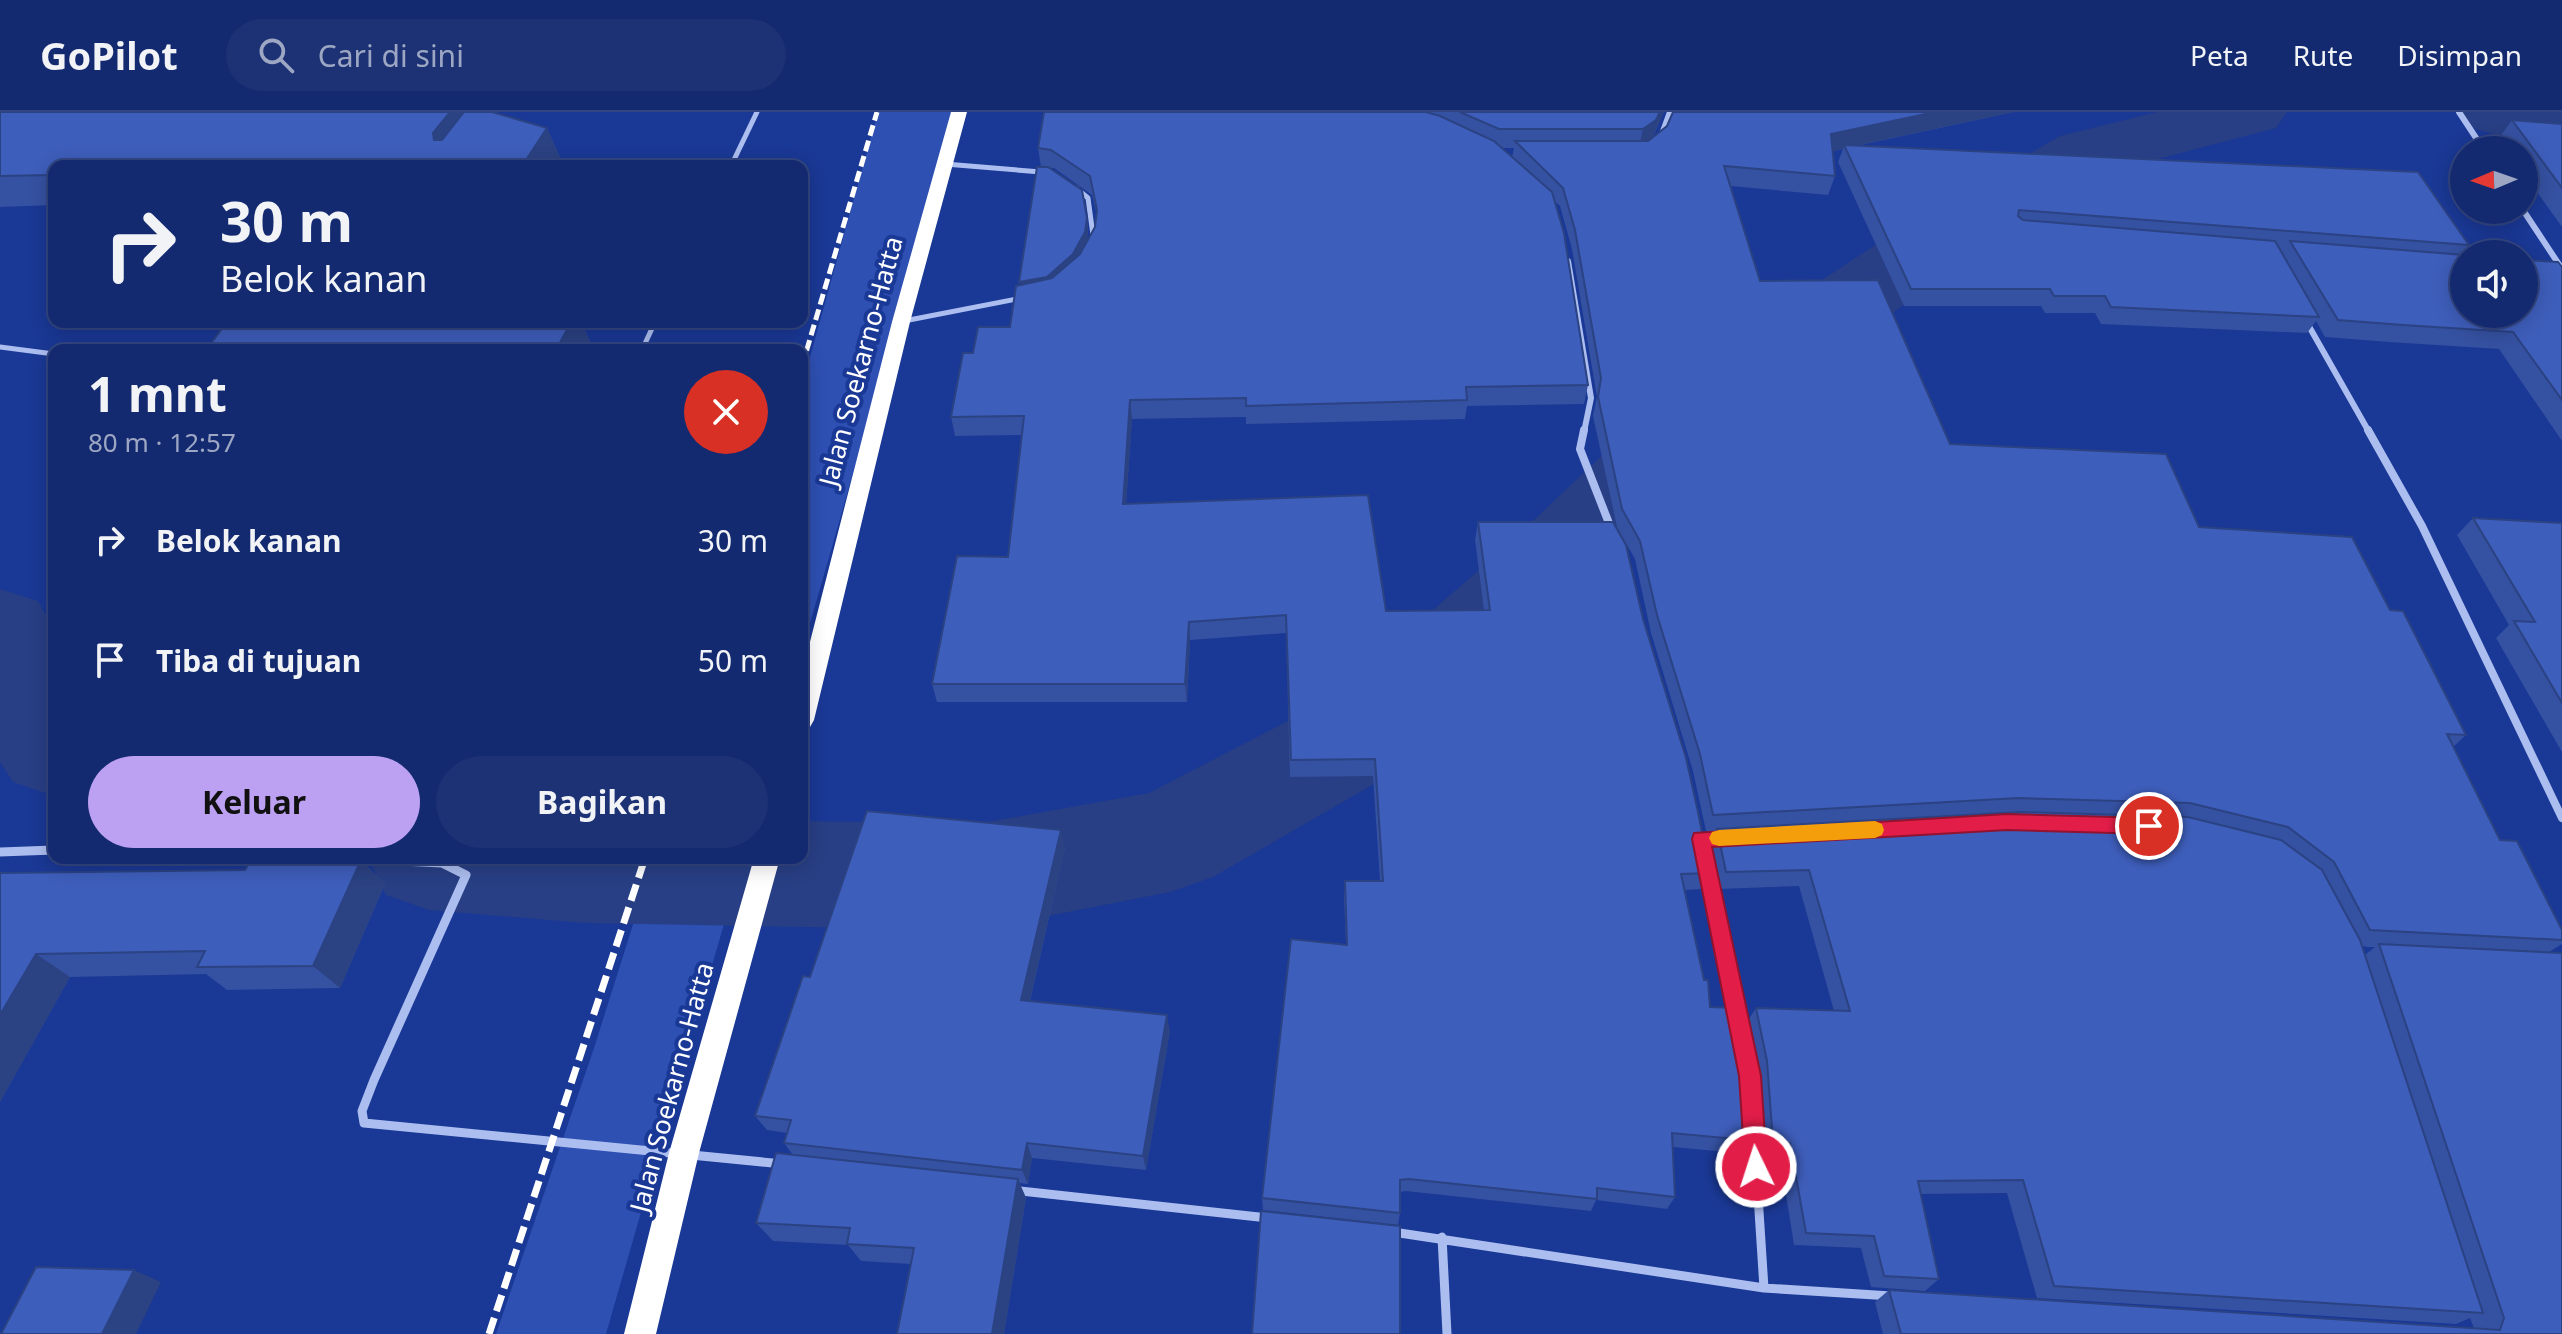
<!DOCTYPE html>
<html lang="id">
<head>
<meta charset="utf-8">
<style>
	:root { --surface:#142a70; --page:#1d3275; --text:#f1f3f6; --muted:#9da7c3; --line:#334683; --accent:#bca0f2 }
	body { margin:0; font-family:"Noto Sans",sans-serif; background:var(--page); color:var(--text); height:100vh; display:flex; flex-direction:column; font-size:30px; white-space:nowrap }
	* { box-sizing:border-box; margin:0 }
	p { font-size:26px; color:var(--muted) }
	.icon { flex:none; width:44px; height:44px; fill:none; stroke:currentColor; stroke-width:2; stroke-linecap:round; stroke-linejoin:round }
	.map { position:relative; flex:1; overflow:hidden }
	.panel { position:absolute; left:48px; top:232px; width:760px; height:520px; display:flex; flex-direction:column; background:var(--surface); border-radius:16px; box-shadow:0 4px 20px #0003,0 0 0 2px var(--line) }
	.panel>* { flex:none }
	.top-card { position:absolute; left:48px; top:48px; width:760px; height:168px; border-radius:16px; box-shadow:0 4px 20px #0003,0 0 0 2px var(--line); background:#142a70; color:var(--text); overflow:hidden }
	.needle { width:52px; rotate:268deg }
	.fabs { position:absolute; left:2450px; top:24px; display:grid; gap:16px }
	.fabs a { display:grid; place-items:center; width:88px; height:88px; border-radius:50%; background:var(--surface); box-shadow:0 4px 20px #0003,0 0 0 2px var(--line); font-size:40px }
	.pin { position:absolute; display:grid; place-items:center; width:68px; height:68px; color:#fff; margin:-34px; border:4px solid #fff; border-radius:50%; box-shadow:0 2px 8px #0007 }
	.me { position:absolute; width:88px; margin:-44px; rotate:356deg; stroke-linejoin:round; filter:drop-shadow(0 0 6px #0008) }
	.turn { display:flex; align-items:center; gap:28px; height:168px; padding:0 40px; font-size:36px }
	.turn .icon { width:104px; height:104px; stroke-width:2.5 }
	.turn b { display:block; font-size:56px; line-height:68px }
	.round { display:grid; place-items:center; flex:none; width:84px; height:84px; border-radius:42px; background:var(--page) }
	.headline { display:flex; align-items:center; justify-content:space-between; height:136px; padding:0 40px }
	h1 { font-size:48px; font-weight:700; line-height:60px }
	.button { display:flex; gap:16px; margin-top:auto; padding:16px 40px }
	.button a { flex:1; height:92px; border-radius:48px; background:var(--accent); color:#111; font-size:32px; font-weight:700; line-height:92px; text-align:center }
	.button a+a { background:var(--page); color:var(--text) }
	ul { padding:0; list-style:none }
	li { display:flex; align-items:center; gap:24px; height:120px; padding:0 40px }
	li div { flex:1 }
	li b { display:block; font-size:30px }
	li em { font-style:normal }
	header { display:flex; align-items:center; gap:48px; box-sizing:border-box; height:112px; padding:0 40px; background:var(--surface); border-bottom:2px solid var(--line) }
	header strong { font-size:38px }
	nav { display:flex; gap:44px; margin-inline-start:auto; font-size:28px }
	.search { width:560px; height:72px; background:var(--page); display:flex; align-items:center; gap:20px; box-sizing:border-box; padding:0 28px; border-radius:44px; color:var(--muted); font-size:30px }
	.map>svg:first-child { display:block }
	.green { fill:#2e50b3 }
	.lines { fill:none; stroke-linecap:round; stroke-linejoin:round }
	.river { fill:#283f85; fill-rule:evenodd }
	.lane { stroke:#acbef0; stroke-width:5 }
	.street-far2 { stroke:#acbef0; stroke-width:6 }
	.street-far1 { stroke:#acbef0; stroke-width:8 }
	.street { stroke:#acbef0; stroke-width:9 }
	.highway { fill:#fff; fill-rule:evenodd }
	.rail-far1 { stroke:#fff; stroke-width:5; stroke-dasharray:11 5; stroke-linecap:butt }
	.rail { stroke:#fff; stroke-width:7; stroke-dasharray:17 7; stroke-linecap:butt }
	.wall { fill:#3551a1; fill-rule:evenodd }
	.shaded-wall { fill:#2b4283 }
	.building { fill:#3e5ebb; stroke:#2b4283; stroke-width:2 }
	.route { fill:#e11d48; stroke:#92132f; stroke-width:2 }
	.slow { fill:#f59e0b }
	.labels { text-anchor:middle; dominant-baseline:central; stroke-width:8; stroke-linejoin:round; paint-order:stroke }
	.street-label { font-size:26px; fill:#fff; stroke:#1a3895 }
</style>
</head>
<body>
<header>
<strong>GoPilot</strong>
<div class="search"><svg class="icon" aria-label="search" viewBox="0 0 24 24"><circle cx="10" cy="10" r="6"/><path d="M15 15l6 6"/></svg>Cari di sini</div>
<nav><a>Peta</a><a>Rute</a><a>Disimpan</a></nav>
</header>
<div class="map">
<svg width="2562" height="1222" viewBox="0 0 2562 1222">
	<rect width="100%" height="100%" fill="#1a3895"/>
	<path class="green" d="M 878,0 L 957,0 L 802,539 L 802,274 Z
		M 654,746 L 743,746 L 606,1222 L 496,1222 L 594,936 Z"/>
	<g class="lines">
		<path class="river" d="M 2157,0 L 2287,0 L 2276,16 L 2116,58 L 1966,149 L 1840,238 L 1699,366 L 1577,491 L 1412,650 L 1213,765 L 1170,780 L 977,818 L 585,811 L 429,798 L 386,783 L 368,746 L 802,746 L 802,709 L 977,712 L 1149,681 L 1332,586 L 1503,437 L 1629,318 L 1776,198 L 1906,113 L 2060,24 Z
			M 2460,0 L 2562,0 L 2562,30 L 2498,23 L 2471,16 Z
			M 0,477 L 38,489 L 54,518 L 54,684 L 13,670 L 0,650 Z"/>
		<path class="lane" d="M 945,52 L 1041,60
			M 731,54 L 757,0
			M 1076,76 L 1088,86 L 1093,123
			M 904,209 L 1022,186
			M 0,235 L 54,242
			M 642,238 L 655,210"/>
		<path class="street-far2" d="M 2459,0 L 2484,38
			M 1662,22 L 1670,0
			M 2523,98 L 2562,157
			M 1568,149 L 1591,286 L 1584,320
			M 2306,209 L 2369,320"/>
		<path class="street-far1" d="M 1584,318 L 1580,337 L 1612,419
			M 2368,318 L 2422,414 L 2562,706"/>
		<path class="street" d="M 0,740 L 54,738
			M 340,746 L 442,751 L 466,763 L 374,968 L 362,999 L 364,1011 L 783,1052
			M 1707,754 L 1738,905
			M 1754,1022 L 1764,1176
			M 1011,1078 L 1268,1106
			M 1393,1120 L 1764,1176 L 1891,1184
			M 1442,1125 L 1447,1222"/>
		<path class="highway" d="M 951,0 L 967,0 L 910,210 L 814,608 L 810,615 L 802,618 L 802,561 L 892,210 Z
			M 754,746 L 780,746 L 699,1041 L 656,1222 L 624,1222 L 669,1041 Z"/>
		<path class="rail-far1" d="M 802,254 L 877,0"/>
		<path class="rail" d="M 489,1222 L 645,746"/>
	</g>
	<path class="wall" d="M 0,0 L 463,1 L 547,16 L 560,45 L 54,54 L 54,93 L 0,95 Z
		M 1073,0 L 1664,0 L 1653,25 L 1667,14 L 1673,0 L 2014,0 L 1856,34 L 2469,133 L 2461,143 L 2562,155 L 2562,329 L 2499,237 L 2389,230 L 2325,225 L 2316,209 L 2307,221 L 2101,212 L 2095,201 L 2045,201 L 2041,194 L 1904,194 L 1838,50 L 1843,37 L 1833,39 L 1835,64 L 1828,83 L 1730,74 L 1760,169 L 1950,332 L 2199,415 L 2390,498 L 2466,623 L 2453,635 L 2500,728 L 2562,818 L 2562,832 L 2549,840 L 2562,1222 L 1883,1222 L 1875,1190 L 1889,1178 L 2474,1216 L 2470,1206 L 2456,1212 L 2037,1186 L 2007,1081 L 1921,1082 L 1939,1167 L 1925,1179 L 1871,1175 L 1861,1136 L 1794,1133 L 1780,1045 L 1763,1043 L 1757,963 L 1746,911 L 1756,896 L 1834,899 L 1799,774 L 1718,777 L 1709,734 L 1716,719 L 1706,719 L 1693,659 L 1651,521 L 1635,447 L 1617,415 L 1593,304 L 1597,285 L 1572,137 L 1560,94 L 1554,89 L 1588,273 L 1584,292 L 1467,294 L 1465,307 L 1246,312 L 1246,305 L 1132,307 L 1126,392 L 1386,499 L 1484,498 L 1475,428 L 1478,410 L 1643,507 L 1710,761 L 1703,777 L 1684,778 L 1710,895 L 1757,1029 L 1748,1042 L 1673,1035 L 1675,1085 L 1667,1097 L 1596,1088 L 1591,1099 L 1406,1079 L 1400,1080 L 1400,1101 L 1398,1113 L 1263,1098 L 1262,1086 L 1346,832 L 1344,785 L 1345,769 L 1380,769 L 1373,664 L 1290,665 L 1286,521 L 1190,528 L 1187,590 L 937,590 L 932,572 L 1008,445 L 1022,323 L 955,324 L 951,305 L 973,241 L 1010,215 L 1020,173 L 1041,55 L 1038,36 ZM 1503,36 L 1514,36 L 1512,45 ZM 1048,56 L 1054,56 L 1092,83 L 1097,103 L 1095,115 L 1087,131 L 1088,117 L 1087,106 ZM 2362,834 L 2367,835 L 2375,835 L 2365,843 Z
		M 2512,8 L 2562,12 L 2562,115 L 2524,62 L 2524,38 L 2507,38 L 2499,26 Z
		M 81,210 L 581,210 L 590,229 L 586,238 L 206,238 L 223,215 L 84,213 Z
		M 2473,406 L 2562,411 L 2562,640 L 2496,526 L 2509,513 L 2457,423 Z
		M 1065,736 L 1030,889 L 1170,919 L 1146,1058 L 1032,1046 L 1028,1072 L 1019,1071 L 1026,1086 L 1004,1222 L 897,1222 L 911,1152 L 861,1149 L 848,1133 L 773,1129 L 756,1111 L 793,1043 L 784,1031 L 787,1021 L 767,1018 L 755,1004 L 810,865 Z
		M 361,748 L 385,772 L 340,876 L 227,878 L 206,862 L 70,865 L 0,990 L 7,761 L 245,758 Z"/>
	<path class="shaded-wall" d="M 438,0 L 463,0 L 472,19 L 449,54 L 434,28 L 433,21 Z
		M 1660,0 L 1664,0 L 1652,26 L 1639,36 L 1643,17 Z
		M 1935,0 L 2014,0 L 1845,36 L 1844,33 L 1843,37 L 1825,41 L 1831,22 Z
		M 547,16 L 560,45 L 554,54 L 522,54 Z
		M 1087,106 L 1088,117 L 1087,131 L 1075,153 L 1049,176 L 1021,181 L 1019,170 Z
		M 553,210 L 581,210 L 590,229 L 586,238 L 556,238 Z
		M 1130,288 L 1132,307 L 1125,410 L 1123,392 Z
		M 1189,510 L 1190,528 L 1187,590 L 1185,572 Z
		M 1061,718 L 1065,736 L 1026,905 L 1021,888 Z
		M 361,748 L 385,772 L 340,876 L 313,854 Z
		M 36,842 L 70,865 L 0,990 L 0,903 Z
		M 1167,903 L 1170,919 L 1146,1058 L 1143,1044 Z
		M 1027,1031 L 1032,1046 L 1028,1072 L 1022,1058 Z
		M 1018,1067 L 1026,1086 L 1004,1222 L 992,1222 Z
		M 134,1158 L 161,1170 L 136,1222 L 102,1222 Z"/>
	<path class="building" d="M 0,0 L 450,0 L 433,21 L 434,28 L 442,28 L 464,0 L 492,0 L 547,16 L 522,54 L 54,54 L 54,63 L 0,64 Z
		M 1044,0 L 1426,0 L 1440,4 L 1494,29 L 1552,80 L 1564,121 L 1588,273 L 1466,275 L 1467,288 L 1246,294 L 1246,286 L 1130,288 L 1123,392 L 1368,383 L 1386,499 L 1490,498 L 1478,410 L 1613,410 L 1626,433 L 1643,507 L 1686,646 L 1698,700 L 1710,761 L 1681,762 L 1704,868 L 1708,868 L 1710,895 L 1740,896 L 1752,951 L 1757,1029 L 1672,1021 L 1675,1085 L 1597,1076 L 1597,1087 L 1409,1067 L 1400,1068 L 1400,1101 L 1262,1086 L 1291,827 L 1347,833 L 1345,769 L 1383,769 L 1375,647 L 1291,648 L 1286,503 L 1189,510 L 1185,572 L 932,572 L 957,444 L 1008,445 L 1024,304 L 951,305 L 963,241 L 973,241 L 978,215 L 1010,215 L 1016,174 L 1052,166 L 1080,142 L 1095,115 L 1097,98 L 1090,64 L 1051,38 L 1038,36 Z
		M 1460,0 L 1660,0 L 1656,8 L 1643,17 L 1499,17 Z
		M 1673,0 L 1935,0 L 1831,22 L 1835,64 L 1724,54 L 1760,169 L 1878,168 L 1950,332 L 2166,342 L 2199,415 L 2352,425 L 2390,498 L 2403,499 L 2466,623 L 2447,622 L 2500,728 L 2517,729 L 2562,818 L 2562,828 L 2370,818 L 2334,750 L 2288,715 L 2190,691 L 2019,686 L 1713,703 L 1700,642 L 1657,503 L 1640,429 L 1622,397 L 1598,285 L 1601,266 L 1575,118 L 1563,76 L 1515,29 L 1648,29 L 1667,14 Z
		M 2512,8 L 2562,12 L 2562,76 Z
		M 1844,33 L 2418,60 L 2469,133 L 2019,98 L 2018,104 L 2023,108 L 2275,129 L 2319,205 L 2111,195 L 2105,184 L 2054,184 L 2050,177 L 1911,177 Z
		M 1037,55 L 1048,55 L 1082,78 L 1087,106 L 1085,120 L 1073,142 L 1047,165 L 1019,170 Z
		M 2290,129 L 2464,143 L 2464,202 L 2524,202 L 2524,148 L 2558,150 L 2562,155 L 2562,288 L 2513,220 L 2403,213 L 2338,208 Z
		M 227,210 L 286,210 L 286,212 L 294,212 L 295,210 L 571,210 L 556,238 L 206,238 Z
		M 2473,406 L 2562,411 L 2562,591 L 2514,509 L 2535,510 Z
		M 867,699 L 1061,718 L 1021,888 L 1167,903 L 1143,1044 L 1027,1031 L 1022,1058 L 784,1031 L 791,1008 L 755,1004 L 803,864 L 810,865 Z
		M 2020,700 L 2188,705 L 2281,728 L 2322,758 L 2360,828 L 2483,1201 L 2054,1174 L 2023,1068 L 1918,1069 L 1939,1167 L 1884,1164 L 1874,1124 L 1806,1121 L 1790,1031 L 1773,1030 L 1767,949 L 1756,896 L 1850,899 L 1809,758 L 1726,760 L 1717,717 Z
		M 361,748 L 313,854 L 197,855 L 205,839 L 36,842 L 0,903 L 0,761 L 245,758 L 250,749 Z
		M 2379,832 L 2562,841 L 2562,1222 L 1901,1222 L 1889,1178 L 2500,1218 L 2504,1206 Z
		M 776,1041 L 1018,1067 L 992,1222 L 897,1222 L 914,1136 L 847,1132 L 850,1116 L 756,1111 Z
		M 1261,1099 L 1400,1114 L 1400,1222 L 1252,1222 Z
		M 36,1155 L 134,1158 L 102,1222 L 1,1222 Z"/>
	<path class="route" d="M 2007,702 L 2149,706 L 2156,708 L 2159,714 L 2156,719 L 2149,722 L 2007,718 L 1712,735 L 1761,964 L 1767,1055 L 1764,1063 L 1756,1066 L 1748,1063 L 1745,1055 L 1739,964 L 1692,727 L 1694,721 Z"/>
	<path class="slow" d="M 1875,709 L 1882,712 L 1884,718 L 1882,723 L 1875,726 L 1719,734 L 1712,732 L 1709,726 L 1712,720 L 1719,718 Z"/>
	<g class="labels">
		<g class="street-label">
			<text transform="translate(860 249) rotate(-75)">Jalan Soekarno-Hatta</text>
			<text transform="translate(671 975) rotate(-75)">Jalan Soekarno-Hatta</text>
		</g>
	</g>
</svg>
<div class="fabs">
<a><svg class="needle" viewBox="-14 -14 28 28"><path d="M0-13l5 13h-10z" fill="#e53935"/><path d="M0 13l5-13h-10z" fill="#9da7c3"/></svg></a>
<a><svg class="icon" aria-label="sound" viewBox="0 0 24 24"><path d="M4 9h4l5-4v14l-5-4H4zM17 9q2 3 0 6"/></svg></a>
</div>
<div class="pin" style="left:2149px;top:714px;background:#d93025"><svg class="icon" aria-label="arrive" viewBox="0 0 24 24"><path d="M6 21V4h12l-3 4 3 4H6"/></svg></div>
<svg class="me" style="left:1756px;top:1055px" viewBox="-20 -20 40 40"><circle r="17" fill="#e11d48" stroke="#fff" stroke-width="3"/><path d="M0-11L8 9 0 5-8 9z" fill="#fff"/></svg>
<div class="top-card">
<div class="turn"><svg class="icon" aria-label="right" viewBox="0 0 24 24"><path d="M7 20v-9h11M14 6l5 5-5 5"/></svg><div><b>30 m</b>Belok kanan</div></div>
</div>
<section class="panel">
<div class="headline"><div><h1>1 mnt</h1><p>80 m · 12:57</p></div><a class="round" style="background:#d93025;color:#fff"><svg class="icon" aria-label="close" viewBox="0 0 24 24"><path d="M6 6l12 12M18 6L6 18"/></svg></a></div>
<ul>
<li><svg class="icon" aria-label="right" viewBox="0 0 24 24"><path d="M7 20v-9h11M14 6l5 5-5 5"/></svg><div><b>Belok kanan</b></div><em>30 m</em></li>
<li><svg class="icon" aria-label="arrive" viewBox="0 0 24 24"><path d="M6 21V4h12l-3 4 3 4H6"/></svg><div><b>Tiba di tujuan</b></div><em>50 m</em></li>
</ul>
<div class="button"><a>Keluar</a><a>Bagikan</a></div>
</section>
</div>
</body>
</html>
